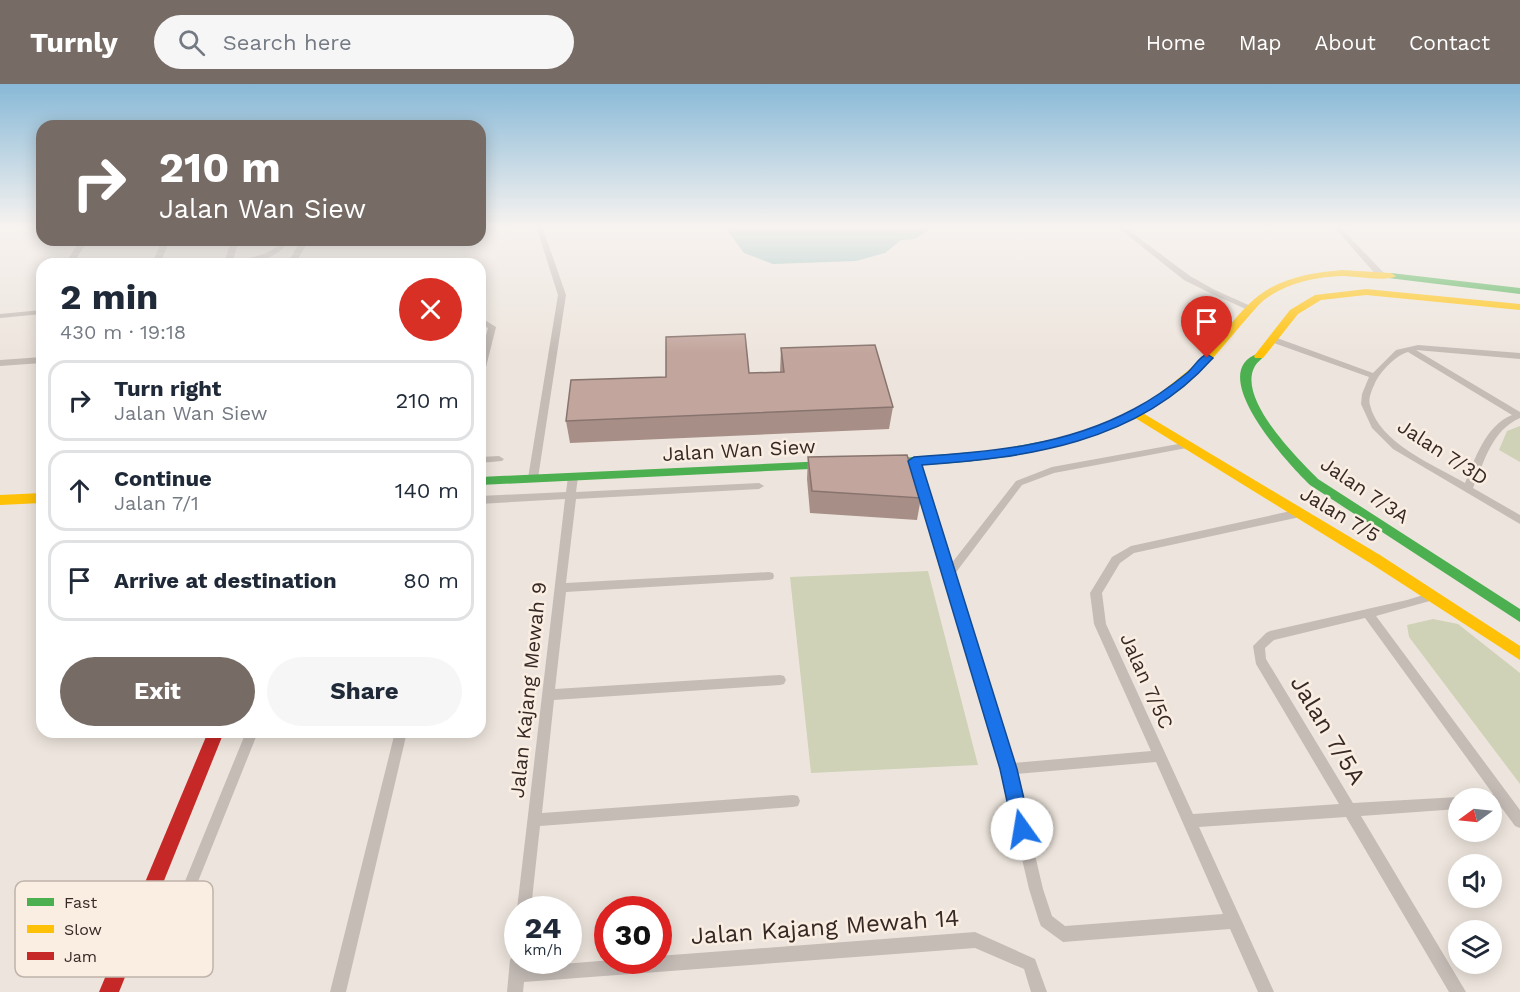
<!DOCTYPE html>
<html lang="en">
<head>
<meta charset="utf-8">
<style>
	:root { --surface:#fff; --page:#f6f6f7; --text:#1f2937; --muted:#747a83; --line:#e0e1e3; --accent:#766b65 }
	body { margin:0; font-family:"Work Sans",sans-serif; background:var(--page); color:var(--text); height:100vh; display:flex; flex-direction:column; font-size:22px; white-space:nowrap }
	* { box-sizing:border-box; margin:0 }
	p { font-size:20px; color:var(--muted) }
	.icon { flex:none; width:33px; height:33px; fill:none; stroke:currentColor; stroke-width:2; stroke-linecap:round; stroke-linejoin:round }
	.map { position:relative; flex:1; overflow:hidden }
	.sheet { position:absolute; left:36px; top:174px; width:450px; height:480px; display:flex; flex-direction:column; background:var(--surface); border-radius:18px; box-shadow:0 3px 15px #0003 }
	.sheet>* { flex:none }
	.top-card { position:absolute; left:36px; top:36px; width:450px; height:126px; border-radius:18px; box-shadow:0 3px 15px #0003; background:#766b65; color:#fff; overflow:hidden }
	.needle { width:39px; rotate:255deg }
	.fabs { position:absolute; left:1448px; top:704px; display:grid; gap:12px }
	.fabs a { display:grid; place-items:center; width:54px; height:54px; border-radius:50%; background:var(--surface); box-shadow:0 3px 15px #0003; font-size:30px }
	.speed { position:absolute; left:504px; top:812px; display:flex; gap:12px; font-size:30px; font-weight:700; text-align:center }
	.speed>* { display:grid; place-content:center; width:78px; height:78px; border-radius:50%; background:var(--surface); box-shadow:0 3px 15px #0003; line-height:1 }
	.speed small { font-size:15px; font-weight:400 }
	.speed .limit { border:9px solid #d22; background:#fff; color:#111 }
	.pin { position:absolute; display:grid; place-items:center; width:51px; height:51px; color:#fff; margin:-62px -26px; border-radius:50% 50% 50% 0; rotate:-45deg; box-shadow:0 0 6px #0007 }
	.pin .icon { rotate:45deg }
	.me { position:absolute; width:66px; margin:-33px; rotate:347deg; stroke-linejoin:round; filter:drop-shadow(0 0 4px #0008) }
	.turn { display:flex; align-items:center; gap:21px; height:126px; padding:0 24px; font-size:27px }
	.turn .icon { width:78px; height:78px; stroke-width:2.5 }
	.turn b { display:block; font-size:42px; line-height:51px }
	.round { display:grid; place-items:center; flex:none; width:63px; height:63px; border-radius:32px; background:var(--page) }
	.headline { display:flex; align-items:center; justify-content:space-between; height:102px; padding:0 24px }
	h1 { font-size:36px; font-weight:700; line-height:45px }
	.button { display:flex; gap:12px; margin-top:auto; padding:12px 24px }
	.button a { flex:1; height:69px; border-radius:36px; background:var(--accent); color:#fff; font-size:24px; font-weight:700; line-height:69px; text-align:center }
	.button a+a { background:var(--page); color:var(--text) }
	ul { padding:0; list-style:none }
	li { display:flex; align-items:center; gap:18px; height:81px; margin:0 12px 9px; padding:0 12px; border:3px solid var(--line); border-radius:18px }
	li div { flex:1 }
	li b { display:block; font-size:22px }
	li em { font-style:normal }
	header { display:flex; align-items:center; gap:36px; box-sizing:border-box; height:84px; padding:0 30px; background:var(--accent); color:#fff }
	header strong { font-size:28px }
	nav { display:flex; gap:33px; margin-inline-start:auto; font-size:21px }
	.search { width:420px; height:54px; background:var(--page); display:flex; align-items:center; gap:15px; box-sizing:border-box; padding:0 21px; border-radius:33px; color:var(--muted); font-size:22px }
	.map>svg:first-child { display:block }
	.green { fill:#cfd2b6 }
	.water { fill:#98c1be }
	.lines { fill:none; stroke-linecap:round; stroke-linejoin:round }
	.street { fill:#c5bcb6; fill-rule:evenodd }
	.fast { fill:#4caf50; fill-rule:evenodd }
	.slow { fill:#ffc107; fill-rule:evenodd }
	.jam { fill:#c62828; fill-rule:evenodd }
	.wall { fill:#a78f87 }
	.building { fill:#c2a69d; stroke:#88746e; stroke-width:1.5 }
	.route { fill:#1a73e8; stroke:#114b97; stroke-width:1.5 }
	.labels { text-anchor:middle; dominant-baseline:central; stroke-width:5; stroke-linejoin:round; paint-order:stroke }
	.street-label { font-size:20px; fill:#362925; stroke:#faeee3 }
	.near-street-label { font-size:24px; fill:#362925; stroke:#faeee3 }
	.key { fill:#faeee3; stroke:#bfb3aa; stroke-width:1.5 }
	.key-label { font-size:16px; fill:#362925 }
</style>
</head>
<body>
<header>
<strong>Turnly</strong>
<div class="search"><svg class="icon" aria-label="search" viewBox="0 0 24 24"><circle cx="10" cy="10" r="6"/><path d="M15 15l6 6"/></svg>Search here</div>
<nav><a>Home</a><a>Map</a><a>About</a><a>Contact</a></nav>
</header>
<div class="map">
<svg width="1520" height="908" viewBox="0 0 1520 908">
	<rect width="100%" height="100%" fill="#ede5dd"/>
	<path class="green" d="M 1520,342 L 1520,378 L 1499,366 L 1507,347 Z
		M 928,487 L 978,681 L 811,689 L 790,493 Z
		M 1433,535 L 1458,540 L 1520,589 L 1520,700 L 1409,553 L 1407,541 Z"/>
	<path class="water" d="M 724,142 L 934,142 L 915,155 L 901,156 L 885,169 L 856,177 L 773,180 L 744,169 Z"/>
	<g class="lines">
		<path class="street" d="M 536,142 L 542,142 L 566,211 L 538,394 L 533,397 L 528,394 L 558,211 Z
			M 1116,142 L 1123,142 L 1190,192 L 1213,205 L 1255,224 L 1254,226 L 1248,226 L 1208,208 L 1184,196 Z
			M 1333,142 L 1339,142 L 1384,189 L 1384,193 L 1378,193 Z
			M 80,156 L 88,156 L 73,180 L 65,180 Z
			M 162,156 L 170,156 L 160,180 L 152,180 Z
			M 231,156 L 239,156 L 232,180 L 224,180 Z
			M 282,156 L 290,156 C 279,174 254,180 234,180 C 249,171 272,173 282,156 Z
			M 301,156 L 309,156 L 295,180 L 287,180 Z
			M 42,226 L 42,230 L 0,234 L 0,230 Z
			M 480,233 L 496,243 L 484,291 L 480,294 L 480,274 L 488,244 L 480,239 Z
			M 1271,254 L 1277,254 L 1373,289 L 1396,266 L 1418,261 L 1520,269 L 1520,275 L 1416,266 L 1520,328 L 1520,334 C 1492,346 1484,378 1473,404 L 1520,431 L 1520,440 L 1393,365 L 1372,344 L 1361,320 L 1362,310 L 1369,293 L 1271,258 ZM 1408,268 L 1512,331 C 1485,342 1475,375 1465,399 C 1434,381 1379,359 1370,321 C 1368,314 1372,306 1375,299 C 1380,288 1396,271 1408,268 Z
			M 42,273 L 42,279 L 0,282 L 0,276 Z
			M 1189,358 L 1194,361 L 1192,363 L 1054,389 L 1022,401 L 954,491 L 1013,679 L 1151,667 L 1094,540 L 1090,509 L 1112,473 L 1131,462 L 1300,425 L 1304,426 L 1305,429 L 1300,433 L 1134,469 L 1120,479 L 1102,509 L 1106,540 L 1193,730 L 1339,720 L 1256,580 L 1253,562 L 1266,549 L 1270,547 L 1407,516 L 1433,508 L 1437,509 L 1439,512 L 1437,515 L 1376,532 L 1520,726 L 1520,744 L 1515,742 L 1501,723 L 1491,723 L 1491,714 L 1486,714 L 1493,710 L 1365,534 L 1274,556 L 1265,564 L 1266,575 L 1353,719 L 1458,713 L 1462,714 L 1458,714 L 1458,725 L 1361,732 L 1466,908 L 1449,908 L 1346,733 L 1199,743 L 1274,908 L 1258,908 L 1230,845 L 1063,858 L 1041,842 L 1039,837 L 1029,805 L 1001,685 L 909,377 L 914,374 L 919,377 L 951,480 L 1016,397 L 1052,383 ZM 1156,678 L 1223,830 L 1065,842 L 1052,832 L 1043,805 L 1016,690 Z
			M 499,372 L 504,375 L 502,377 L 480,379 L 480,373 Z
			M 573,390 L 578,393 L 576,408 L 759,399 L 764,402 L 759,405 L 576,415 L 566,499 L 769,488 L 773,489 L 774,492 L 773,495 L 769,496 L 566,508 L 555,605 L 780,591 L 784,592 L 786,596 L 784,600 L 780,601 L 554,616 L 542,729 L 793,711 L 798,712 L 800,717 L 798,722 L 793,723 L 540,742 L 531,825 L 518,825 L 518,827 L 517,825 L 565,415 L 480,420 L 480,412 L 566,408 L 568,393 Z
			M 246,648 L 258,648 L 185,830 L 181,846 L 185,858 L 182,863 L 177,866 L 172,863 L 165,846 Z
			M 395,648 L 407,648 L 346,908 L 330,908 Z
			M 975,848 L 1035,875 L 1047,908 L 1031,908 L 1024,885 L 975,864 L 524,898 L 523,908 L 507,908 L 510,876 L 513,871 L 518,868 L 518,876 L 526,876 L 525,883 L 612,876 L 658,876 L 658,872 Z"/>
		<path class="fast" d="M 1391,189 L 1520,204 L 1520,210 L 1388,194 L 1388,190 Z
			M 1259,269 L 1264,272 C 1262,275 1257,278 1255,282 C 1236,314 1298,375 1318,395 L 1520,525 L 1520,538 L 1310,401 C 1290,382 1202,288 1259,269 Z
			M 1163,309 L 1169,312 L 1167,314 C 1079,372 992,377 890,383 L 884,379 L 890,375 L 996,366 L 1066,353 L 1098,343 L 1130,328 Z
			M 827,377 L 833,381 L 831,384 L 480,401 L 480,393 Z"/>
		<path class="slow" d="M 1342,186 L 1391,189 L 1396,192 C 1388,198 1354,192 1342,192 C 1315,193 1286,199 1264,216 C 1244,233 1184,320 1159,314 L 1159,310 C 1176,296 1194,283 1209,267 C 1223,252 1233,235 1248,221 C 1273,195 1308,189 1342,186 Z
			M 1366,205 L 1520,220 L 1520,226 L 1366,211 L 1321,216 L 1298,230 L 1263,274 L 1255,274 L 1254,272 L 1290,226 L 1315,211 Z
			M 1136,325 L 1380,471 L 1520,562 L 1520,576 L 1370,479 L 1132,332 L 1130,329 Z
			M 42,409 L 42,419 L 0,421 L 0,411 Z"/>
		<path class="jam" d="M 208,648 L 224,648 L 119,908 L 99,908 Z"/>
	</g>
	<path class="wall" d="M 781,264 L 893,323 L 889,345 L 570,359 L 566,337 L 780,288 Z
		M 808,373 L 921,414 L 917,436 L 810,429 L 807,395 Z"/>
	<path class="building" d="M 745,250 L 749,289 L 784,288 L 781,264 L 875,261 L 893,323 L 566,337 L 571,296 L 666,293 L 666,253 Z
		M 907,371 L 921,414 L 812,407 L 808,373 Z"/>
	<linearGradient id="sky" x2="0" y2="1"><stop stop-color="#88b9d7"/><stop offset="0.53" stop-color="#f7f3f0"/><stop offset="1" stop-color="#f7f3f0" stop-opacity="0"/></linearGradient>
	<rect width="1520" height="269" fill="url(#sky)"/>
	<path class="route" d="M 1207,270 L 1213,274 L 1211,276 C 1137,359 1026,374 922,381 L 1017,685 L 1031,745 L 1028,751 L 1022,754 L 1016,751 L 1013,745 L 1000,685 L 908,377 L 914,373 C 991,368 1065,362 1134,325 C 1153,315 1170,303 1187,289 C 1194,283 1199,273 1207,270 Z"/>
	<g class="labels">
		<g class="street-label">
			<text transform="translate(739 366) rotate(-3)">Jalan Wan Siew</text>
			<text transform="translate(1443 368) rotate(33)">Jalan 7/3D</text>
			<text transform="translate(1365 406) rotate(34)">Jalan 7/3A</text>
			<text transform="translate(1340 430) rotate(31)">Jalan 7/5</text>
			<text transform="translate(1147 597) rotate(66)">Jalan 7/5C</text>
			<text transform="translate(528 606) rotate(-84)">Jalan Kajang Mewah 9</text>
		</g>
		<g class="near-street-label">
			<text transform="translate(1328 646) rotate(59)">Jalan 7/5A</text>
			<text transform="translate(825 843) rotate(-4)">Jalan Kajang Mewah 14</text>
		</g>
	</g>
	<rect x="15" y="797" width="198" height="96" rx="9" class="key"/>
	<rect x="27" y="814" width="27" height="8" fill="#4caf50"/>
	<rect x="27" y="841" width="27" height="8" fill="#ffc107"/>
	<rect x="27" y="868" width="27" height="8" fill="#c62828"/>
	<g class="key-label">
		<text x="64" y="824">Fast</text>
		<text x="64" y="851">Slow</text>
		<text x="64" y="878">Jam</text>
	</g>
</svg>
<div class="fabs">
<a><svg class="needle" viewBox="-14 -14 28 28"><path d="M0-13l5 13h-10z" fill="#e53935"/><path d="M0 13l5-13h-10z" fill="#747a83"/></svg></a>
<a><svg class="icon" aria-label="sound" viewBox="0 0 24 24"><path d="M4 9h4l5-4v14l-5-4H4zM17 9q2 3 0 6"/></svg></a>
<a><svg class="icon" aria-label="layers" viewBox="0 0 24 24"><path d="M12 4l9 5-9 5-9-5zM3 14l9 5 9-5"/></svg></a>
</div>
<div class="speed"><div>24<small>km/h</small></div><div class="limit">30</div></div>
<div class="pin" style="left:1207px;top:274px;background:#d93025"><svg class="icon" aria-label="arrive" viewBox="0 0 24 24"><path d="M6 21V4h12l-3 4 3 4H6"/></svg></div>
<svg class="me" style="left:1022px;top:745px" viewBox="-20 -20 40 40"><circle r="19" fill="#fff"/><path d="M0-13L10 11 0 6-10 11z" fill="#1a73e8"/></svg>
<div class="top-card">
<div class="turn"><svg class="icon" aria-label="right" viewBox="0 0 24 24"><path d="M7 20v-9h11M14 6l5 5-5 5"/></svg><div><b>210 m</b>Jalan Wan Siew</div></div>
</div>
<section class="sheet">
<div class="headline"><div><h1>2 min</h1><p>430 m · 19:18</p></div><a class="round" style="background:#d93025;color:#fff"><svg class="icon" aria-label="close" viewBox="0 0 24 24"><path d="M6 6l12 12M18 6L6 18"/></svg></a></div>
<ul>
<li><svg class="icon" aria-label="right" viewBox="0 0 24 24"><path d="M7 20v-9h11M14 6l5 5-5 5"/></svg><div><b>Turn right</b><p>Jalan Wan Siew</p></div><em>210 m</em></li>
<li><svg class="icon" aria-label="ahead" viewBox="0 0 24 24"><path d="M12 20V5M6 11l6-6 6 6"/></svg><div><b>Continue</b><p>Jalan 7/1</p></div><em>140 m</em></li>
<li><svg class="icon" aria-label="arrive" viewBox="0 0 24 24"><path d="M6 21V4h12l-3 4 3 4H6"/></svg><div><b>Arrive at destination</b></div><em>80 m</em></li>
</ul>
<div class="button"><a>Exit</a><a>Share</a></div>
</section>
</div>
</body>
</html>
